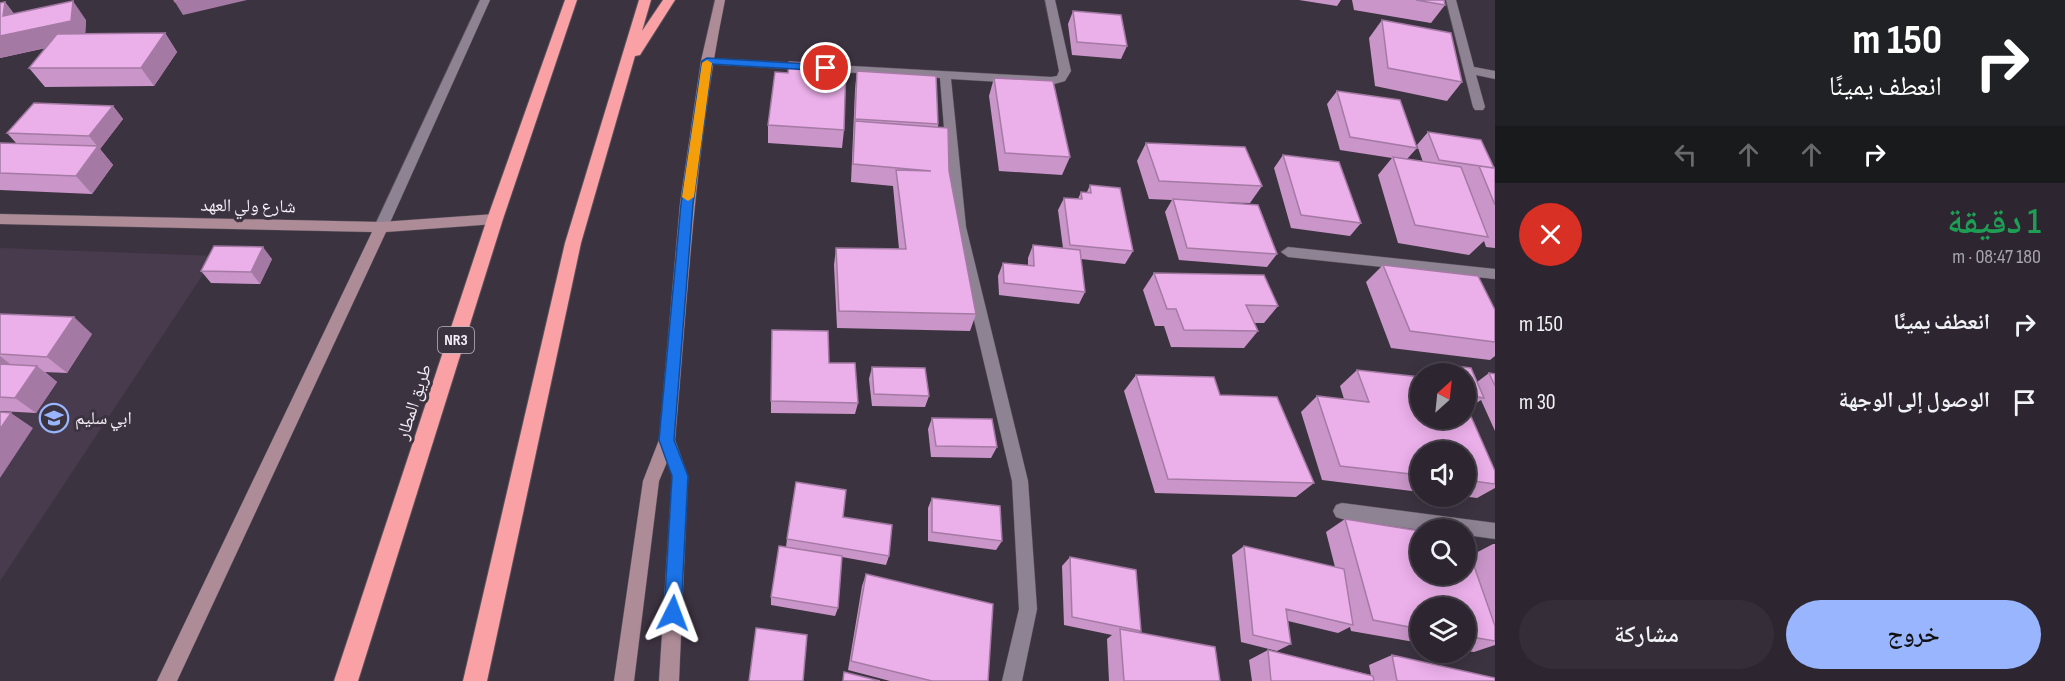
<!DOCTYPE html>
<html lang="ar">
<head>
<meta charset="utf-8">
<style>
	:root { --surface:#2d2630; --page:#352e38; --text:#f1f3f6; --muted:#a7a5ab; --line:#48434c; --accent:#98b5fd }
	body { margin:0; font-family:"Sofia Sans Condensed","Noto Naskh Arabic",sans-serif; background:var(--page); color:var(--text); direction:rtl; height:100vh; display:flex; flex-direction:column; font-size:22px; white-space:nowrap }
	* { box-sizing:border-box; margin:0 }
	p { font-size:20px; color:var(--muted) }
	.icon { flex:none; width:33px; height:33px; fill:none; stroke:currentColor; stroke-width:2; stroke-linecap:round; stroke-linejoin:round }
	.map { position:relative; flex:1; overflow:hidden; direction:ltr }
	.sheet { display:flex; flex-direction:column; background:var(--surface); width:570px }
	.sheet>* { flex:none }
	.hud { background:#202124; color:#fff; overflow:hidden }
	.needle { width:39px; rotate:27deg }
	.fabs { position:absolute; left:1410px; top:363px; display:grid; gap:12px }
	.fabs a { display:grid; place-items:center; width:66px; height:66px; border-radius:50%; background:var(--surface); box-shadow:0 3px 15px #0003,0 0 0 2px var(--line); font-size:30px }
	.pin { position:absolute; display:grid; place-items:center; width:51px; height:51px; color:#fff; margin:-26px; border:3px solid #fff; border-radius:50%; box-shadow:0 2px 6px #0007 }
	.me { position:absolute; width:66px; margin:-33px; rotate:3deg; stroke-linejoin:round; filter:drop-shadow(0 0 4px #0008) }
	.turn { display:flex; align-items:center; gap:21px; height:126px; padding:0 24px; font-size:27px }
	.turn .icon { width:78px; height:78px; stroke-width:2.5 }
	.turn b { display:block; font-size:42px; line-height:51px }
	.lanes { display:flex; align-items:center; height:57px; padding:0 24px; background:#0003; justify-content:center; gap:30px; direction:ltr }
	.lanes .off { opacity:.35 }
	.round { display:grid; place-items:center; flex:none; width:63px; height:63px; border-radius:32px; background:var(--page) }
	.summary { display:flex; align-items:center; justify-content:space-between; height:102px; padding:0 24px }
	h1 { font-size:36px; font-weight:600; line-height:45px; color:#1e9e55 }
	.button { display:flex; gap:12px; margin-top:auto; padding:12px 24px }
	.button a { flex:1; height:69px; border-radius:36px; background:var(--accent); color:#111; font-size:24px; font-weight:600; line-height:69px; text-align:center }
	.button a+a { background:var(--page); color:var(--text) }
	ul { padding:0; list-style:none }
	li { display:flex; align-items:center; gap:18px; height:78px; padding:0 24px }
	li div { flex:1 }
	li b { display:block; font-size:22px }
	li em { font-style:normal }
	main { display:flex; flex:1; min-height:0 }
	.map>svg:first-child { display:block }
	.built { fill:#483b4d }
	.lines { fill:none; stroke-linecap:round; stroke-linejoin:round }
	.street-casing { stroke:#5a525d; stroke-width:1 }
	.secondary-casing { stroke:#5a525d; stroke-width:1 }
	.highway-casing { stroke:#5a525d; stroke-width:2 }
	.street { fill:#8e8392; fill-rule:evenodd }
	.secondary { fill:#ae8c97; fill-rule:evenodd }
	.highway { fill:#f9a1a4; fill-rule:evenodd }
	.wall { fill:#ca96c9 }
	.shaded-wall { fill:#a47aa4 }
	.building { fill:#ebafea; stroke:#a47aa4; stroke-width:1.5 }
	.route { fill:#1a73e8; stroke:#114b97; stroke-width:1.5 }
	.slow { fill:#f59e0b }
	.labels { text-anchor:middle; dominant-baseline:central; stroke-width:6; stroke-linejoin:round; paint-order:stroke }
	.shield { fill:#3c3340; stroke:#beb7c0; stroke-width:1.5 }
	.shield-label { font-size:16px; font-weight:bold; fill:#f5eff7 }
	.street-label { font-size:18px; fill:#f5eff7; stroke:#3c3340 }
	.poi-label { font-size:18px; fill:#f5eff7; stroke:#3c3340; text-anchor:start }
</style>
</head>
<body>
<main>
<section class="sheet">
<div class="hud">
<div class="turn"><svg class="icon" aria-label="right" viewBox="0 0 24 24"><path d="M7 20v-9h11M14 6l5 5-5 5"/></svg><div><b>150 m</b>انعطف يمينًا</div></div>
<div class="lanes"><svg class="icon off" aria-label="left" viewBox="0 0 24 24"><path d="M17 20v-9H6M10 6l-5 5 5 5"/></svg><svg class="icon off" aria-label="ahead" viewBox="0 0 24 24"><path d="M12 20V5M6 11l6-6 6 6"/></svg><svg class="icon off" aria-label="ahead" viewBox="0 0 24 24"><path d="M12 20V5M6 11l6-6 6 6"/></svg><svg class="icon" aria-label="right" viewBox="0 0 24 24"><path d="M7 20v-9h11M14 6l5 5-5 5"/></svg></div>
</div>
<div class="summary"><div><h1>1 دقيقة</h1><p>180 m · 08:47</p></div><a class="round" style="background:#d93025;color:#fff"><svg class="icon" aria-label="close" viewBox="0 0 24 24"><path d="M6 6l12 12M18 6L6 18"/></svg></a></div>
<ul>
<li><svg class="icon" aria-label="right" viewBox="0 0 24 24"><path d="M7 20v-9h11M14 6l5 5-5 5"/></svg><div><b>انعطف يمينًا</b></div><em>150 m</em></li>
<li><svg class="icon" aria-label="arrive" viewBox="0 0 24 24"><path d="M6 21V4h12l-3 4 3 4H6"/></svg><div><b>الوصول إلى الوجهة</b></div><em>30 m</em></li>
</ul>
<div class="button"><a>خروج</a><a>مشاركة</a></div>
</section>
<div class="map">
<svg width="1495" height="681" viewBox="0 0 1495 681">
	<rect width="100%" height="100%" fill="#3c3340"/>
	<path class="built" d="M 0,248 L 215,256 L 0,581 Z"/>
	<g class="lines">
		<g class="street-casing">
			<path id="street" d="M 480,0 L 490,0 L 388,227 L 386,230 L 376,230 L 374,227 Z
				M 1045,0 L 1055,0 L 1071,71 L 1065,81 L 1051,85 L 951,79 L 966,227 L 1028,481 L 1037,609 L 1022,681 L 1002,681 L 1019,609 L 1012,481 L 952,227 L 940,78 L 707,64 L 701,61 L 707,58 L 1051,77 L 1057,76 L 1059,71 Z
				M 1446,0 L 1456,0 L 1474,67 L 1495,71 L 1495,79 L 1476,75 L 1485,107 L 1483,110 L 1475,110 L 1473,107 Z
				M 1288,247 L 1495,269 L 1495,279 L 1288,257 L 1281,252 Z
				M 1342,503 L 1495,523 L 1495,539 L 1466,535 L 1466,530 L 1421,530 L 1342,519 L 1336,517 L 1333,511 L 1336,505 Z"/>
		</g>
		<g class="secondary-casing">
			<path id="secondary" d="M 715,0 L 725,0 C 695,145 688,293 675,440 L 688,476 L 679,681 L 659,681 L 672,476 L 667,462 L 659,481 L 634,681 L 614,681 L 643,481 L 659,440 L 680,204 L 701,61 Z
				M 0,214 L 381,222 L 495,214 L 502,219 L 495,224 L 386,232 L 177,681 L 157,681 L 372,232 L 0,224 Z"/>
		</g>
		<g class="highway-casing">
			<path id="highway" d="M 565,0 L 577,0 L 503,219 L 358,681 L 334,681 L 487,219 Z
				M 639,0 L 651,0 L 642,31 L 663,0 L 675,0 L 640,55 L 635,56 L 581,243 L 487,681 L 463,681 L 565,243 Z"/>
		</g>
		<use href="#street" class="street"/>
		<use href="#secondary" class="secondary"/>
		<use href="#highway" class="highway"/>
	</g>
	<path class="wall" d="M 1299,0 L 1341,0 L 1337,6 Z
		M 1352,0 L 1444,0 L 1445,5 L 1431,23 L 1354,10 Z
		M 5,2 L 14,14 L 86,20 L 85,34 L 165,33 L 177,52 L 154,86 L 45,87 L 29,68 L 46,48 L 0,58 Z
		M 1073,11 L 1127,46 L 1121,59 L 1072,55 L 1068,24 Z
		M 1382,20 L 1462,82 L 1447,101 L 1375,86 L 1369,38 Z
		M 857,71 L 938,124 L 938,127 L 949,171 L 976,314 L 970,331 L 837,328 L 834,265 L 836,248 L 899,249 L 893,186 L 851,182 L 855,90 Z
		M 788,73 L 844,130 L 842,148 L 768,143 L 768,125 Z
		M 994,78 L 1070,157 L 1062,175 L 999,171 L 989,96 Z
		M 1337,91 L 1417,148 L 1407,159 L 1423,162 L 1417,145 L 1428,132 L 1495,168 L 1495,248 L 1486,247 L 1484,241 L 1469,255 L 1398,243 L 1378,175 L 1392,158 L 1340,150 L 1327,104 Z
		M 113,106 L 123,119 L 100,149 L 113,165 L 92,194 L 0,190 L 0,143 L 17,144 L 7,133 Z
		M 1146,143 L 1262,186 L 1250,203 L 1208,202 L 1277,254 L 1267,267 L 1179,260 L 1165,212 L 1172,200 L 1149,199 L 1137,161 Z
		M 1283,155 L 1361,223 L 1350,236 L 1291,228 L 1274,168 Z
		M 1090,185 L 1133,251 L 1125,264 L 1081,259 L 1085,292 L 1079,304 L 999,295 L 998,276 L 1003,263 L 1028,266 L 1028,258 L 1033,245 L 1063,248 L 1058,210 L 1064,198 L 1078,199 L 1081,192 L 1087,192 Z
		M 272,259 L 260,284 L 211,283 L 201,271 Z
		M 1383,265 L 1495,310 L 1495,356 L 1490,360 L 1391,348 L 1366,282 Z
		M 1154,273 L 1278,306 L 1264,323 L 1254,323 L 1258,331 L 1244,348 L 1171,347 L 1164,326 L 1155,326 L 1143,290 Z
		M 0,314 L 92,334 L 67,373 L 45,372 L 57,382 L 36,413 L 0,411 Z
		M 771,342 L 829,363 L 858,403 L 855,414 L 771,413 Z
		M 1439,364 L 1471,368 L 1477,382 L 1489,373 L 1495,374 L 1495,431 L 1481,400 L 1475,404 L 1466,402 L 1466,374 L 1433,374 L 1431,370 Z
		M 872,367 L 929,396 L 925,407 L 872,406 L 869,379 Z
		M 1357,370 L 1495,471 L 1495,488 L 1477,498 L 1461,496 L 1466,496 L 1466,452 L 1420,452 L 1420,492 L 1322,480 L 1301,412 L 1317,396 L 1344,399 L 1340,386 Z
		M 1136,375 L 1220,395 L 1314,483 L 1296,497 L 1155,493 L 1124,391 Z
		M 932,418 L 997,447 L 991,458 L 931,457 L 928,429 Z
		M 932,498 L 1002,541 L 996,550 L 928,541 L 928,508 Z
		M 843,517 L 889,556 L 886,565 L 842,557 L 838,608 L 835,616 L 771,605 L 771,597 L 786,547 L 787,539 Z
		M 1345,519 L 1470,556 L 1493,544 L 1495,544 L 1495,645 L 1474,652 L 1466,651 L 1466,608 L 1420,608 L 1420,643 L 1351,631 L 1350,627 L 1338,633 L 1288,621 L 1291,644 L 1277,651 L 1241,642 L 1232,555 L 1244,546 L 1335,567 L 1326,532 Z
		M 1070,557 L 1141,631 L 1139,632 L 1220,681 L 1109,681 L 1107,639 L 1112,635 L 1064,625 L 1062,566 Z
		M 866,574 L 988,681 L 890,681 L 848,670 L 862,586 Z
		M 1268,650 L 1371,675 L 1369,665 L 1392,655 L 1495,681 L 1252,681 L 1249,660 Z"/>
	<path class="shaded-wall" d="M 185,0 L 247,0 L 183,15 L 175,2 Z
		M 73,1 L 86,20 L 85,39 L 0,58 L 0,36 L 5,2 L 19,20 Z
		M 165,33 L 177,52 L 154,86 L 141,68 Z
		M 113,106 L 123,119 L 100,149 L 113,165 L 92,194 L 76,176 L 98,147 L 89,136 Z
		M 263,247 L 272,259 L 260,284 L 251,272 Z
		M 74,317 L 92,334 L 67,373 L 47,357 Z
		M 0,356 L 19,371 L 0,370 Z
		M 37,366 L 57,382 L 36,413 L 15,398 Z
		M 11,413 L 33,428 L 0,478 L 0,429 Z"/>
	<path class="building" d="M 174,0 L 185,0 L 175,2 Z
		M 1416,0 L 1444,0 L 1445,5 Z
		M 73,1 L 71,21 L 0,36 L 0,3 L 5,2 L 3,16 Z
		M 1073,11 L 1121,15 L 1127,46 L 1077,42 Z
		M 1382,20 L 1451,33 L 1462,82 L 1388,68 Z
		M 165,33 L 141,68 L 29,68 L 57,34 Z
		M 789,62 L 846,65 L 844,130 L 768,125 L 775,72 L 788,73 Z
		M 857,71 L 936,76 L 938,124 L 855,119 Z
		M 994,78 L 1053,81 L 1070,157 L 1005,153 Z
		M 1337,91 L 1400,100 L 1417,148 L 1350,137 Z
		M 34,103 L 113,106 L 89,136 L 7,133 Z
		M 855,121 L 948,128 L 949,171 L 976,314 L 839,311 L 836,248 L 906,249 L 896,170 L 931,171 L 853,164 Z
		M 1428,132 L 1481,140 L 1494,168 L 1439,160 Z
		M 0,143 L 98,146 L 76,176 L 0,173 Z
		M 1146,143 L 1245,147 L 1262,186 L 1159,181 Z
		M 1283,155 L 1339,162 L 1361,223 L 1301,215 Z
		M 1393,157 L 1461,167 L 1488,237 L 1415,225 Z
		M 1479,166 L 1495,168 L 1495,205 Z
		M 1090,185 L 1120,188 L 1133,251 L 1070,245 L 1064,198 L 1082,199 L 1081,192 L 1091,193 Z
		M 1173,199 L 1258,205 L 1277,254 L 1187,248 Z
		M 1033,245 L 1080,250 L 1085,292 L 1004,283 L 1003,263 L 1034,266 Z
		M 214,246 L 263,247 L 251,272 L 201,271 Z
		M 1383,265 L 1478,276 L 1495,310 L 1495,342 L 1410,331 Z
		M 1154,273 L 1264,275 L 1278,306 L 1246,305 L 1258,331 L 1184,330 L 1176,309 L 1167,309 Z
		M 0,314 L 74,317 L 47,357 L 0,354 Z
		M 772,330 L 828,331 L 829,363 L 855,363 L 858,403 L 771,401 Z
		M 0,364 L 37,366 L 15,398 L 0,397 Z
		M 1439,364 L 1471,368 L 1484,398 L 1466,395 L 1466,374 L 1442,374 Z
		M 872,367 L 925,368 L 929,396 L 874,394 Z
		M 1357,370 L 1420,377 L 1420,418 L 1466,418 L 1466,405 L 1495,471 L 1495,484 L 1466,480 L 1466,452 L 1420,452 L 1420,475 L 1340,466 L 1317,396 L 1369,402 Z
		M 1489,373 L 1495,374 L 1495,386 Z
		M 1136,375 L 1214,377 L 1220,395 L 1277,397 L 1314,483 L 1168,479 Z
		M 0,412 L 11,413 L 0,429 Z
		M 932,418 L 992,419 L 997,447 L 936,446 Z
		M 796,482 L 846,490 L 843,517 L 892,525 L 889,556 L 787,539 Z
		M 932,498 L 1000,506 L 1002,541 L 932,532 Z
		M 1345,519 L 1420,531 L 1420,574 L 1466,574 L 1466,543 L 1495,626 L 1495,641 L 1466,636 L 1466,608 L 1420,608 L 1420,629 L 1373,620 Z
		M 779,546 L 842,556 L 838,608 L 771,597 Z
		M 1244,546 L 1344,569 L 1353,625 L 1286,609 L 1291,644 L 1253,635 Z
		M 1070,557 L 1136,570 L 1141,631 L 1072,617 Z
		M 866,574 L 993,604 L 988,681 L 932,681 L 851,661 Z
		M 756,628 L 807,635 L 803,681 L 749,681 Z
		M 1120,629 L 1215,647 L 1220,681 L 1124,681 Z
		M 1268,650 L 1373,676 L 1374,681 L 1271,681 Z
		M 1392,655 L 1495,678 L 1495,681 L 1397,681 Z
		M 844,672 L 880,681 L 843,681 Z"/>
	<path class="route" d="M 707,58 L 826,65 L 831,68 L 826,71 L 712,64 L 693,204 L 674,440 L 688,476 L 681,613 L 679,619 L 673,621 L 667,619 L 664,613 L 672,476 L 659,440 L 681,204 L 702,61 Z"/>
	<path class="slow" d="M 707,60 L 712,63 L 694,197 L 688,201 L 682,197 L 702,63 Z"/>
	<defs>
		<g id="school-ring" transform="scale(1.5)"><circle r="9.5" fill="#3c3340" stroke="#98b5fd" stroke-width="1.5"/><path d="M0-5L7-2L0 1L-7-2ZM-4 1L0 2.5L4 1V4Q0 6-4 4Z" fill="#98b5fd"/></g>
	</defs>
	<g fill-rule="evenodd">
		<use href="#school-ring" x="54" y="418"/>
	</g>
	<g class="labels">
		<rect class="shield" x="438" y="327" width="36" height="26" rx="4.5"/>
		<g class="shield-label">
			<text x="456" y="340">NR3</text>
		</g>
		<g class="street-label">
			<text transform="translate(248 206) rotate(1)">شارع ولي العهد</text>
			<text transform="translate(414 402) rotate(-72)">طريق المطار</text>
		</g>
		<g class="poi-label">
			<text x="75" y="418">ابي سليم</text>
		</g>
	</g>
</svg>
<div class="fabs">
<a><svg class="needle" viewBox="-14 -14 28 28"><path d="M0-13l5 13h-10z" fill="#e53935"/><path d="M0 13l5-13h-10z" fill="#a7a5ab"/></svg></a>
<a><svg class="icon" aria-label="sound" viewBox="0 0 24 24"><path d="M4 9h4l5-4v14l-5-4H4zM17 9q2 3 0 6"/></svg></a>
<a><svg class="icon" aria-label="search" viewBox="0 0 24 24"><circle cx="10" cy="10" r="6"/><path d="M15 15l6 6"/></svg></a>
<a><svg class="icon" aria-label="layers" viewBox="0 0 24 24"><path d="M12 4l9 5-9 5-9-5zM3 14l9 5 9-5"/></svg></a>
</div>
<div class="pin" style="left:826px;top:68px;background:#d93025"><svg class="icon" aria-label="arrive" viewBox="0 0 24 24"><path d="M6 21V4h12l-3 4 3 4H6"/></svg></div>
<svg class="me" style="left:673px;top:613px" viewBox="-20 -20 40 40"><path d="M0-17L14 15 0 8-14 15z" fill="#1a73e8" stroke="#fff" stroke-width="4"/></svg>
</div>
</main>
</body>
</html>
